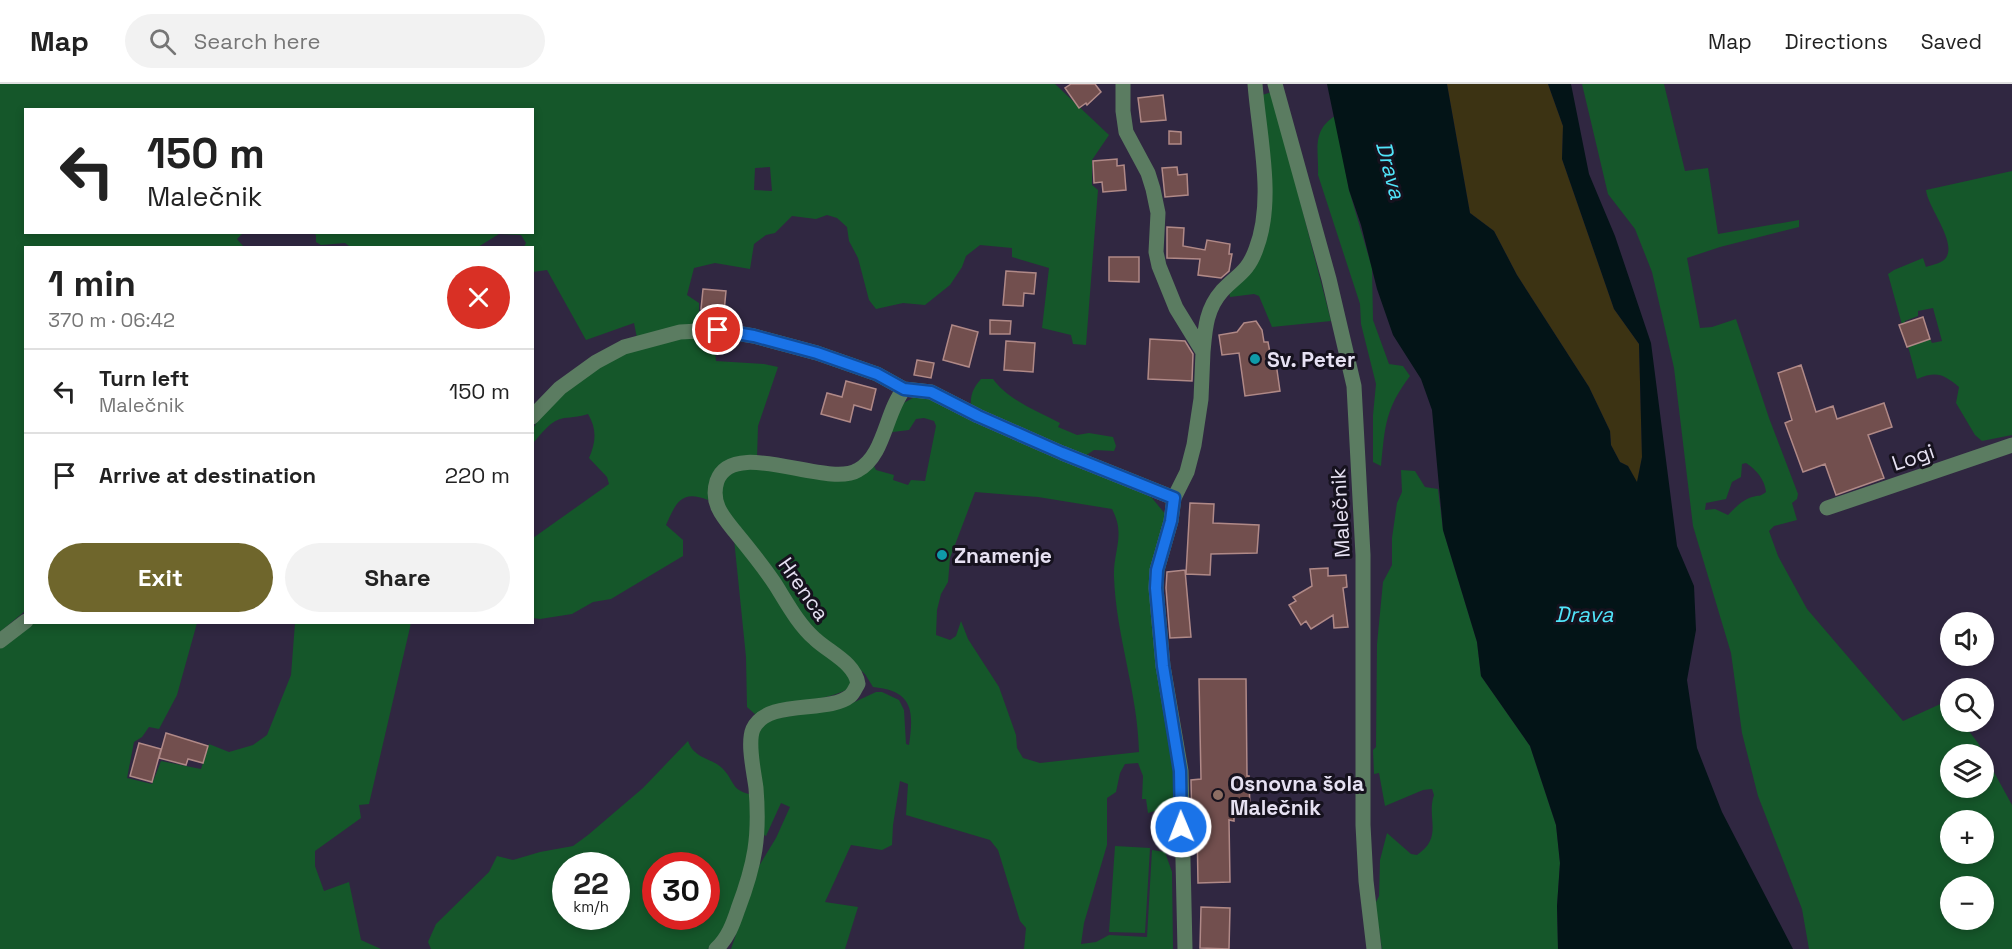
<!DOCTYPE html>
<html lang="en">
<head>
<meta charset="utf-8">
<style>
	:root { --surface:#fff; --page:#f2f2f2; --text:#222; --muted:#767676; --line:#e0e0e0; --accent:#6f662c }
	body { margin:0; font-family:"Space Grotesk",sans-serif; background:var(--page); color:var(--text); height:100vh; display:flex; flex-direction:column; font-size:22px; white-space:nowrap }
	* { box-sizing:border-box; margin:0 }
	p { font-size:20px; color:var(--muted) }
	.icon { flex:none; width:33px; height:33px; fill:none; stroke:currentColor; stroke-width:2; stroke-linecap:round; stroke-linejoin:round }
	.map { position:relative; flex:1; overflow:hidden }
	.details { position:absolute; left:24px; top:162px; width:510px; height:378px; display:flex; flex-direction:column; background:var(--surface); border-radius:0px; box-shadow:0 3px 9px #0003 }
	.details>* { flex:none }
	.hud { position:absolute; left:24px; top:24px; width:510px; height:126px; border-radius:0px; box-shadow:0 3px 9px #0003; background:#fff; color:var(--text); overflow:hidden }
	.tools { position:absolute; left:1940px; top:528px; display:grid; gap:12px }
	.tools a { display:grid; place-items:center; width:54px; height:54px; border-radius:50%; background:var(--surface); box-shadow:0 3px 9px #0003; font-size:30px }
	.speed { position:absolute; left:552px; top:768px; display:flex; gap:12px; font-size:30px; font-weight:700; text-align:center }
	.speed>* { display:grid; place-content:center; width:78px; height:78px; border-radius:50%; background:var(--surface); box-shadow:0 3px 9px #0003; line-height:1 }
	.speed small { font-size:15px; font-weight:400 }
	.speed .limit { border:9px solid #d22; background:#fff; color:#111 }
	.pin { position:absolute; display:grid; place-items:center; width:51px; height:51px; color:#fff; margin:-26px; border:3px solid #fff; border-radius:50%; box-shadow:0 2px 6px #0007 }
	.me { position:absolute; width:66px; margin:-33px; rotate:359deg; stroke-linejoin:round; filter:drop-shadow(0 0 4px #0008) }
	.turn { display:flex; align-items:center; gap:21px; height:126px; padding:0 24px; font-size:27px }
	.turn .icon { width:78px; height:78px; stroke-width:2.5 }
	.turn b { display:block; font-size:42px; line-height:51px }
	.round { display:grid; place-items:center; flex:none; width:63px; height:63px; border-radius:32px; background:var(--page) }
	.headline { display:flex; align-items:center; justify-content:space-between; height:102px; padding:0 24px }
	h1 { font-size:36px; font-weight:800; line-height:45px }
	.cta { display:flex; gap:12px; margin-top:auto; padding:12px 24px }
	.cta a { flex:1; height:69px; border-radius:36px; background:var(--accent); color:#fff; font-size:24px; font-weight:800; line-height:69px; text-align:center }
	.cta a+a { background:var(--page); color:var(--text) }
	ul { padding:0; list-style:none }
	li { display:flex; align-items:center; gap:18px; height:84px; padding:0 24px; border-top:2px solid var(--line) }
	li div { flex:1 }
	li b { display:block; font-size:22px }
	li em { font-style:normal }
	header { display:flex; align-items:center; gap:36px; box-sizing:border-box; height:84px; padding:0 30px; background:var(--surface); border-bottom:2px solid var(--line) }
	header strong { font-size:28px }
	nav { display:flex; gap:33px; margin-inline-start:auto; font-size:21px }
	.search { width:420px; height:54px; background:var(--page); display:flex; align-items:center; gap:15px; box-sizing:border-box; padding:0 21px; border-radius:33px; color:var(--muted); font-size:22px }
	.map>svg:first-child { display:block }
	.green { fill:#15572a; fill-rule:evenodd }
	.sand { fill:#3c3313 }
	.water { fill:#031417 }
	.building { fill:#724f4e; stroke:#b08987; stroke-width:1.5 }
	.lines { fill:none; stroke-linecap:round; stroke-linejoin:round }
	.minor { stroke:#5b7c61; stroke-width:15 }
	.route-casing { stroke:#114b97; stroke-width:15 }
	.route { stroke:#1a73e8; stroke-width:10 }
	.culture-dot { fill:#0f9aa8; stroke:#16121e; stroke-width:2 }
	.education-dot { fill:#8d6e63; stroke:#16121e; stroke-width:2 }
	.labels { text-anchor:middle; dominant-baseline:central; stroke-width:6; stroke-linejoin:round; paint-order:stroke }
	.poi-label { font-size:21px; font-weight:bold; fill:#e6e1f2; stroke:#16121e; text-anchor:start }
	.street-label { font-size:21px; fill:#e6e1f2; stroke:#16121e }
	.water-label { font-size:22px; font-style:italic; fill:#51e5fa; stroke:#16121e }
</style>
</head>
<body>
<header>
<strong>Map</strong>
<div class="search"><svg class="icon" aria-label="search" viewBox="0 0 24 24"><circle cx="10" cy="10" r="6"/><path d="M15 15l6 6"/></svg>Search here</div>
<nav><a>Map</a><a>Directions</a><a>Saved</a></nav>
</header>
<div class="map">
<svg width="2012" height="865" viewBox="0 0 2012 865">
	<rect width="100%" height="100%" fill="#302741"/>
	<path class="green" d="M 0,0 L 1055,0 L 1109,51 L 1092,76 L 1092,101 L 1098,106 L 1086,261 L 1073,260 L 1071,251 L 1042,244 L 1049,184 L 1012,173 L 1012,164 L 980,161 L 966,172 L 962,183 L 950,201 L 925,221 L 903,219 L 876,225 L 869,216 L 858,174 L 849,157 L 847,143 L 837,134 L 827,131 L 816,135 L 792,132 L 775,149 L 766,151 L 754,160 L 750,185 L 715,179 L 694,184 L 687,211 L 699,219 L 699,240 L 637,254 L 634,239 L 586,256 L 547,186 L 533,188 L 532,164 L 524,163 L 526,159 L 521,151 L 499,150 L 478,163 L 352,164 L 345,159 L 321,161 L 316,158 L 316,151 L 313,149 L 532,148 L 532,26 L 26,26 L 26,148 L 243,149 L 237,155 L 244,163 L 26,164 L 25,527 L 0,548 ZM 770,83 L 772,107 L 754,106 L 755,84 Z
		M 1582,0 L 1664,0 L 1685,87 L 1708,84 L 1718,150 L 1799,136 L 1799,143 L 1720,163 L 1687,174 L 1700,244 L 1712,243 L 1736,235 L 1769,334 L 1798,410 L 1797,415 L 1792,419 L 1797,436 L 1774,442 L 1769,447 L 1778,472 L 1807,525 L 1903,637 L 1947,617 L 1950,621 L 1950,638 L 1962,638 L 1978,659 L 2012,721 L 2012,865 L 1809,865 L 1802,825 L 1758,712 L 1742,649 L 1731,569 L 1693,442 L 1674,284 L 1652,188 L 1635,145 L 1608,110 ZM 1746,379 C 1756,385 1765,396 1766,408 C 1760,413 1759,411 1752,413 C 1742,416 1735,424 1728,431 L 1715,425 L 1705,426 L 1706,419 L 1726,415 L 1732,398 L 1741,393 L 1742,380 ZM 1950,670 L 1983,670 L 1983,704 L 1950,704 ZM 1950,736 L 1983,736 L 1983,770 L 1950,770 ZM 1950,802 L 1983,802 L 1983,836 L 1950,836 Z
		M 1272,8 L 1331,237 L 1272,243 L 1259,212 L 1254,210 L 1230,213 L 1229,207 L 1262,165 L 1262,11 Z
		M 1335,32 L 1349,106 L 1372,184 L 1373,236 L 1389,280 L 1403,282 L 1410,292 C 1385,325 1385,342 1381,382 L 1373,378 L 1373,331 L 1376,300 L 1361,240 L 1360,220 L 1318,91 C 1319,67 1311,47 1335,32 Z
		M 2012,87 L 2012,351 L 1982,357 L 1975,351 L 1956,319 L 1959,303 C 1943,290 1937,287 1917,295 L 1888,190 L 1894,186 L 1923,174 L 1926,183 C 1931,181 1939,180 1944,176 C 1960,161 1928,125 1926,106 ZM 1933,224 L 1942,257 L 1932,259 L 1930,255 L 1911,259 L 1905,237 L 1918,232 L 1918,227 Z
		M 714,252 L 716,277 L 764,280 L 778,283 L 758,342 L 757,374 C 727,383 708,379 708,416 C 681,405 676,419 666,441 L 683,456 L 683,472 L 611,515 L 593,518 L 572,530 L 540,535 L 533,534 L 533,454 L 609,400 L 607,393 L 589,374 C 596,358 597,345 588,330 C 579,333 573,333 564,334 C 551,336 542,349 534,358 L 533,345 L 541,330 L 559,311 L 623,268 L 689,253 Z
		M 981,295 L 993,295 C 1008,316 1037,327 1060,339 L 1058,343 L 1077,351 L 1089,349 L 1113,353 L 1116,362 L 1114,367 L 1094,366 L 1085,372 L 971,322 C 970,310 974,303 981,295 Z
		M 918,311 L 933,313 L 1130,401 L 1152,414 L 1166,431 L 1157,461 L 1176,721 L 1148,729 L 1146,715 L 1142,715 L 1143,692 L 1138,679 L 1125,680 L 1120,689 L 1116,708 L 1107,714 L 1107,761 L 1084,839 L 1081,860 L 1096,858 L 1109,851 L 1147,853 L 1152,766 L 1165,768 L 1172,788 L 1173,865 L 1024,865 L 1026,844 L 1020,837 L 998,766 L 990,756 L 906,731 L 908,700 L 900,697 L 893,741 L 892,761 L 882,766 L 851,761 L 825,818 L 858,823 L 845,865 L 731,865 L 759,782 L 776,754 L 790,723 L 781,719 L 766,752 L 762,750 L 757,655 L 761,642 L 768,636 L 846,622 L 876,608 L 882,608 L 899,616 L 904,626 L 906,660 L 909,661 C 914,626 913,607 873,603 L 865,590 L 850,576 L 817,552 L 719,417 L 725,394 L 739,385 L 754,383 L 801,390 L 873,380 L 876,386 L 894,391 L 893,396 L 908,401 L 911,396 L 925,397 L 936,342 L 934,337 L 924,334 L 916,335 L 909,346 L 893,348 L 889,350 L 900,321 ZM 975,408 L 1038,413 L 1112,425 C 1126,451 1113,467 1114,493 C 1116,552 1138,609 1139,668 L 1040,679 L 1023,674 L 1017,664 L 1016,651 L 999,603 L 968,555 L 961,537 L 956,552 L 950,556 L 936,551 L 937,526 L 941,510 L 948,498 L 950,474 Z
		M 1401,386 L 1415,387 L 1425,403 L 1438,405 L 1443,446 L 1477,558 L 1481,592 L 1530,662 L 1556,741 L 1560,779 L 1557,822 L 1558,865 L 1382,865 L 1375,820 L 1379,812 L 1380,776 L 1387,749 L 1411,770 L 1417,771 C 1444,753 1426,734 1434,711 L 1432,705 L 1423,706 L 1385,722 L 1379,689 L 1374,690 L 1373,666 L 1376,663 L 1377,560 L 1383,498 L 1392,481 L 1392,454 L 1397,419 L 1402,408 Z
		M 734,455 L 849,586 L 854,601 C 826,621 787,613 757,632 L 747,623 L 746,573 Z
		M 30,539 L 197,539 L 177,611 L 159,645 L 149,643 L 142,653 L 134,658 L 127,694 L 152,700 L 161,677 L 201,685 L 209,660 L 229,668 L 253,661 L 267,651 L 291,591 L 295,539 L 411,539 L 369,720 L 359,721 L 361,734 L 315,767 L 315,782 L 324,807 L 349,798 L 361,856 L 381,865 L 0,865 L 0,562 Z
		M 688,657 C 694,675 712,674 722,684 C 736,698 730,707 754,711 L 751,759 L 732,832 L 711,863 L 707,865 L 431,865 L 428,858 L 436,840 L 489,788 L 497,772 L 513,776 L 540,768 L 573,762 L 588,751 L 643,704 ZM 566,782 L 616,782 L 616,832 L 566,832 ZM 656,782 L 706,782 L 706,832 L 656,832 Z
		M 1115,762 L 1150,764 L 1145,849 L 1109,848 Z"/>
	<path class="sand" d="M 1447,0 L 1548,0 L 1563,42 L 1562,75 L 1614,225 L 1639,260 L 1642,373 L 1637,399 L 1628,382 L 1620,378 L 1611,361 L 1610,347 L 1589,303 L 1517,191 L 1494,147 L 1470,129 Z"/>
	<path class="water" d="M 1327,0 L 1447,0 L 1470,129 L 1494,147 L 1517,191 L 1589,303 L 1610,347 L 1611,361 L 1620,378 L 1628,382 L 1637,398 L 1642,373 L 1639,260 L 1614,225 L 1562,75 L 1563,42 L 1548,0 L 1571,0 L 1589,90 L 1615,152 L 1651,259 L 1677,462 L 1694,502 L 1696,546 L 1687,596 L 1697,664 L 1722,728 L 1793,865 L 1558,865 L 1557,822 L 1560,779 L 1556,741 L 1530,662 L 1481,592 L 1477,558 L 1443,446 L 1432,326 L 1421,295 L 1393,251 L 1377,205 L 1361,141 L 1349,106 Z"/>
	<path class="building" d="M 1071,0 L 1095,0 L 1101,8 L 1087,21 L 1086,19 L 1079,24 L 1065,4 Z
		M 1163,11 L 1166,36 L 1141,38 L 1138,14 Z
		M 1169,47 L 1181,48 L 1181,60 L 1169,60 Z
		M 1117,75 L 1117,82 L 1124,81 L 1126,106 L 1103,108 L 1102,98 L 1094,99 L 1093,77 Z
		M 1177,83 L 1178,91 L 1187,90 L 1188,111 L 1165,113 L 1162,84 Z
		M 1167,143 L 1184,144 L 1183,162 L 1205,166 L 1207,156 L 1230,160 L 1229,170 L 1232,170 L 1229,187 L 1221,194 L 1198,191 L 1200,175 L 1167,174 Z
		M 1109,173 L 1139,173 L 1139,198 L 1109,197 Z
		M 1006,187 L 1036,189 L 1034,210 L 1024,209 L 1023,222 L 1003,221 Z
		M 703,205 L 726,207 L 724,228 L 701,225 Z
		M 1923,233 L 1930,255 L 1907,263 L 1899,241 Z
		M 990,236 L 1011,237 L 1010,250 L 990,250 Z
		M 1256,237 L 1262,246 L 1264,258 L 1268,258 L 1272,279 L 1276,279 L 1280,307 L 1245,312 L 1239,269 L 1222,271 L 1219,251 L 1237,248 L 1244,239 Z
		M 952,241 L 978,248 L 969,283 L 943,276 Z
		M 1150,255 L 1185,257 L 1193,270 L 1192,297 L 1148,295 Z
		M 1006,257 L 1035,259 L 1033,288 L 1004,286 Z
		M 917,276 L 934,279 L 931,294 L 914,291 Z
		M 1801,281 L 1816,328 L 1833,322 L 1837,335 L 1884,319 L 1892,343 L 1868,351 L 1884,394 L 1836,411 L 1825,380 L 1803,388 L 1785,339 L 1792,336 L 1778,289 Z
		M 846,297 L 876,305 L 871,326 L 854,321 L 850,338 L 821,330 L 827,309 L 842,313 Z
		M 1190,419 L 1214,420 L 1213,439 L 1259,441 L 1257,469 L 1211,470 L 1210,491 L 1186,490 Z
		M 1328,484 L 1328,492 L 1346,491 L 1347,503 L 1343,504 L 1348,543 L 1334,544 L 1333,531 L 1311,545 L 1306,537 L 1301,541 L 1289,521 L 1296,517 L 1293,513 L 1312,502 L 1310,485 Z
		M 1185,486 L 1191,553 L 1170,554 L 1166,504 L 1167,488 Z
		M 1199,595 L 1246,595 L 1247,692 L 1249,692 L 1250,726 L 1234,727 L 1234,737 L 1229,736 L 1230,798 L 1198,799 L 1197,740 L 1192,740 L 1191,696 L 1201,695 Z
		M 166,649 L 208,662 L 203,679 L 188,675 L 186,681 L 159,674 Z
		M 139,659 L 161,665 L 152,698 L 130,692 Z
		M 1201,823 L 1230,824 L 1229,865 L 1200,864 Z"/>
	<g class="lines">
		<path class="minor" d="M 1123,0 L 1123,27 L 1126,48 L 1148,89 L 1153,105 L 1158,129 L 1156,168 L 1159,182 L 1176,224 L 1203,268 L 1201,315 L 1194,361 L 1187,388 L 1174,414 L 1171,437 L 1157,486 L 1156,504 L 1163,582 L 1181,687 L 1185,865
			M 1275,0 L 1329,195 L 1354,302 L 1363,471 L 1363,741 L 1366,797 L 1374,865
			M 1203,268 C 1205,245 1206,225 1222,207 C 1237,191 1248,188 1256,165 C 1275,116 1259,52 1255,0
			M 532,333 L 560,304 L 596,278 L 624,263 L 680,248 L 718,246 L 754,252 L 817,269 L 877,290 L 904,305 L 931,308 L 978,332 L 1062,369 L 1174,414
			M 1827,424 L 2012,361
			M 0,557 L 26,537
			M 716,865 C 728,854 733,840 738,825 C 755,780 760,753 756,704 C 754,688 747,659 753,645 C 767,614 828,630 850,612 C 854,609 855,604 858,600 C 855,579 830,569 815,555 C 798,540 787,519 775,500 C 763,482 750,466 736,449 C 723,433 710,419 717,397 C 733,352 827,405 858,386 C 885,371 885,329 904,305"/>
	</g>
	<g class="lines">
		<g class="route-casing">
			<path id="route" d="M 718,246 L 754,252 L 817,269 L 877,290 L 904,305 L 931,308 L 978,332 L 1062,369 L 1174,414 L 1171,437 L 1157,486 L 1156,504 L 1163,582 L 1180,687 L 1181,743"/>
		</g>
		<use href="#route" class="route"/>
	</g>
	<g class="culture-dot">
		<circle cx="1255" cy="275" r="6"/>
		<circle cx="942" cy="471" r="6"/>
	</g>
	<circle class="education-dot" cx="1218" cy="711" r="6"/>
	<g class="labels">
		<g class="poi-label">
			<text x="1267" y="275">Sv. Peter</text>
			<text x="954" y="471">Znamenje</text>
			<text x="1230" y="699">Osnovna šola<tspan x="1230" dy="24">Malečnik</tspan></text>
		</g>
		<g class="street-label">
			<text transform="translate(1913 373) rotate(-19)">Logi</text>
			<text transform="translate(1340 429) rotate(-93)">Malečnik</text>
			<text transform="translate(804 505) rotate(55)">Hrenca</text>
		</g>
		<g class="water-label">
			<text transform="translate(1391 86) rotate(75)">Drava</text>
			<text x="1584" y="530">Drava</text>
		</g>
	</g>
</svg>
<div class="tools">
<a><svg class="icon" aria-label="sound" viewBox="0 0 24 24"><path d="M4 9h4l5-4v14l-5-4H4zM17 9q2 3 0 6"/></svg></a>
<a><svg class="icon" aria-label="search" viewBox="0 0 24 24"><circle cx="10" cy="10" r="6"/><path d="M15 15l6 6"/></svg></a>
<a><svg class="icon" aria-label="layers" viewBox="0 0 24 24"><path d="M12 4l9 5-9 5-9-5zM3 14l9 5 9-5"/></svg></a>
<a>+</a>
<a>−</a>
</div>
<div class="speed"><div>22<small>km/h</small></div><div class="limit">30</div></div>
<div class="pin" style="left:718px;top:246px;background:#d93025"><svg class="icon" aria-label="arrive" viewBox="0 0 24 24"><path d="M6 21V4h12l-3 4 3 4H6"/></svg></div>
<svg class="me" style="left:1181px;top:743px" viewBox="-20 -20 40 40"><circle r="17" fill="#1a73e8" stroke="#fff" stroke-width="3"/><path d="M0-11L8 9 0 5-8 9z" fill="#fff"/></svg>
<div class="hud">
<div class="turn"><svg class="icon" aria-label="left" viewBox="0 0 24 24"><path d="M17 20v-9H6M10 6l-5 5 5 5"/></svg><div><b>150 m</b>Malečnik</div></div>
</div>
<section class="details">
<div class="headline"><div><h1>1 min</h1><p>370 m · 06:42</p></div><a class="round" style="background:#d93025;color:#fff"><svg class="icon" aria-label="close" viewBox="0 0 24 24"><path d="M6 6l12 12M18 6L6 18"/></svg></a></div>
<ul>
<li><svg class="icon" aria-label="left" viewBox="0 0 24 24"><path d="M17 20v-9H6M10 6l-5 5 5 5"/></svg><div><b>Turn left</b><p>Malečnik</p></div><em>150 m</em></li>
<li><svg class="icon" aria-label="arrive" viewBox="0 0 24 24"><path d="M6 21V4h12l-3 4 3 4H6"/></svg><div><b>Arrive at destination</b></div><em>220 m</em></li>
</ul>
<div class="cta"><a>Exit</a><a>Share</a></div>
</section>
</div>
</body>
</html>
